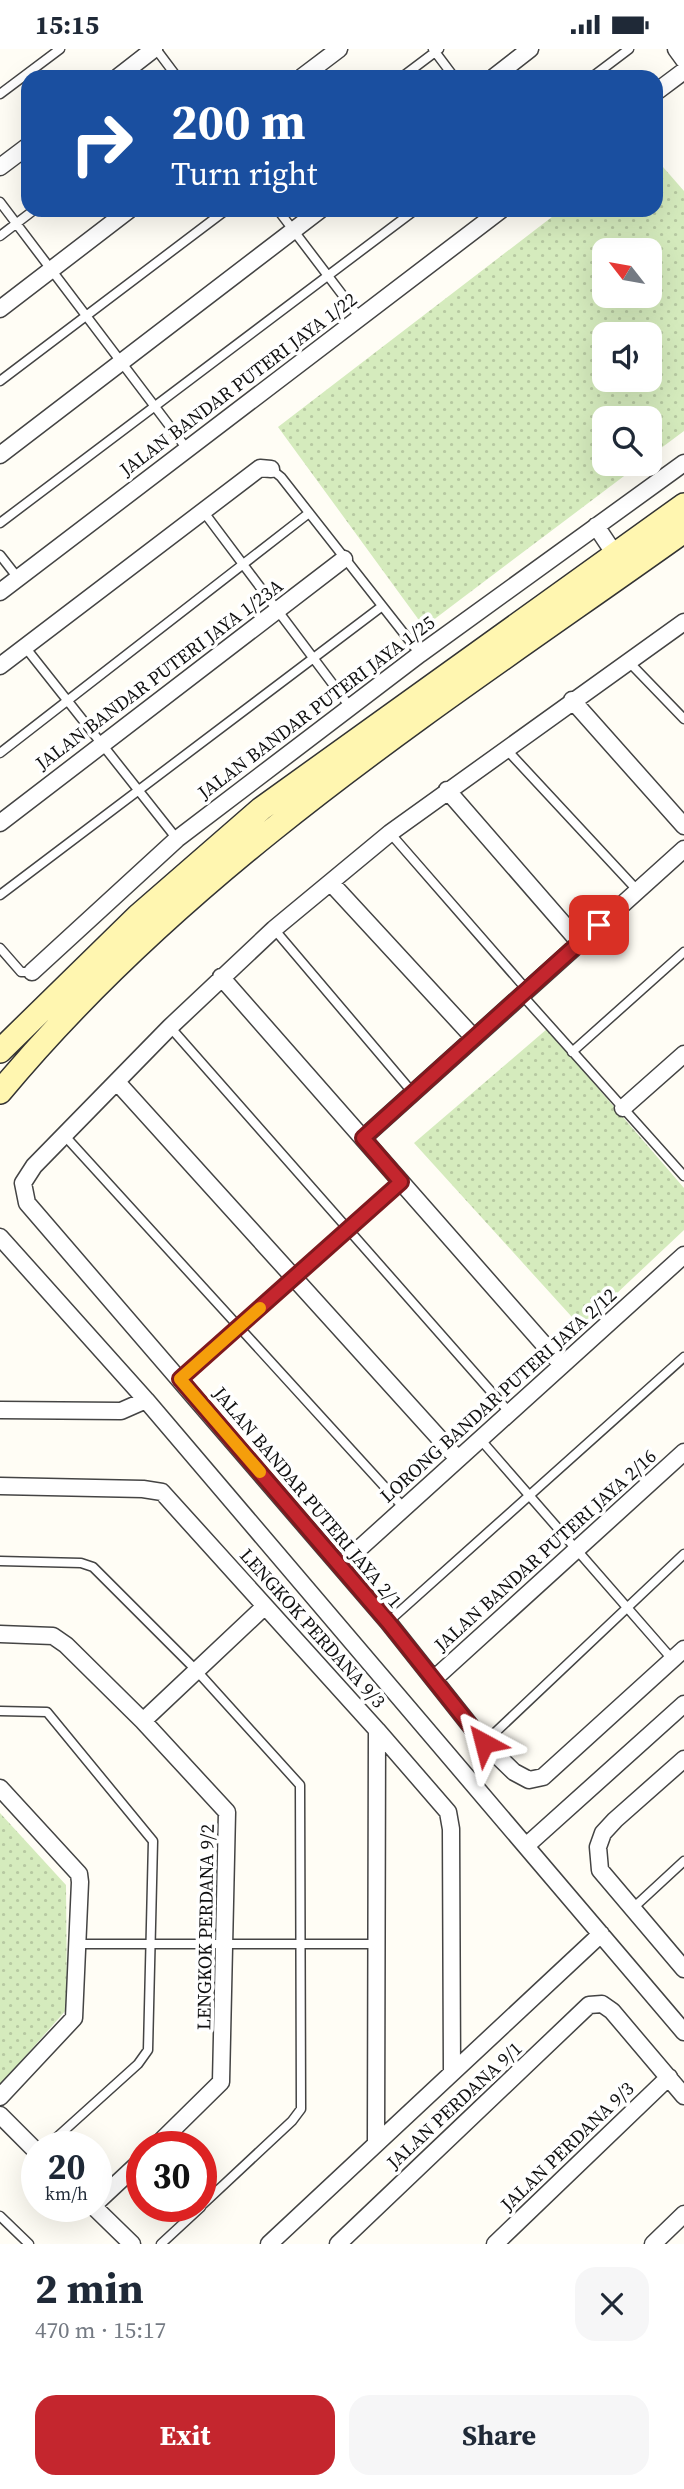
<!DOCTYPE html>
<html lang="en">
<head>
<meta charset="utf-8">
<style>
	:root { --surface:#fff; --page:#f6f6f7; --text:#1f2937; --muted:#747a83; --accent:#c4262e }
	body { margin:0; font-family:"Source Serif 4",serif; background:var(--page); color:var(--text); height:100vh; display:flex; flex-direction:column; font-size:26px; white-space:nowrap }
	* { box-sizing:border-box; margin:0 }
	p { font-size:23px; color:var(--muted) }
	.icon { flex:none; width:38px; height:38px; fill:none; stroke:currentColor; stroke-width:2; stroke-linecap:round; stroke-linejoin:round }
	.map { position:relative; height:2195px; overflow:hidden }
	.side { display:flex; flex-direction:column; background:var(--surface); flex:1 }
	.side>* { flex:none }
	.banner { position:absolute; left:21px; top:21px; width:642px; height:147px; border-radius:21px; box-shadow:0 7px 28px #0002; background:#1a4fa0; color:#fff; overflow:hidden }
	.needle { width:46px; rotate:301deg }
	.buttons { position:absolute; left:592px; top:189px; display:grid; gap:14px }
	.buttons a { display:grid; place-items:center; width:70px; height:70px; border-radius:14px; background:var(--surface); box-shadow:0 7px 28px #0002; font-size:35px }
	.speed { position:absolute; left:21px; top:2082px; display:flex; gap:14px; font-size:35px; font-weight:700; text-align:center }
	.speed>* { display:grid; place-content:center; width:91px; height:91px; border-radius:50%; background:var(--surface); box-shadow:0 7px 28px #0002; line-height:1 }
	.speed small { font-size:18px; font-weight:400 }
	.speed .limit { border:10px solid #d22; background:#fff; color:#111 }
	.pin { position:absolute; display:grid; place-items:center; width:60px; height:60px; color:#fff; margin:-30px; border-radius:14px; box-shadow:0 4px 10px #0006 }
	.me { position:absolute; width:77px; margin:-38px; rotate:322deg; stroke-linejoin:round; filter:drop-shadow(0 0 5px #0008) }
	.turn { display:flex; align-items:center; gap:24px; height:147px; padding:0 35px; font-size:32px }
	.turn .icon { width:91px; height:91px; stroke-width:2.5 }
	.turn b { display:block; font-size:49px; line-height:60px }
	.round { display:grid; place-items:center; flex:none; width:74px; height:74px; border-radius:21px; background:var(--page) }
	.headline { display:flex; align-items:center; justify-content:space-between; height:119px; padding:0 35px }
	h1 { font-size:42px; font-weight:700; line-height:52px }
	.button { display:flex; gap:14px; margin-top:auto; padding:14px 35px }
	.button a { flex:1; height:80px; border-radius:21px; background:var(--accent); color:#fff; font-size:28px; font-weight:700; line-height:80px; text-align:center }
	.button a+a { background:var(--page); color:var(--text) }
	.status { display:flex; justify-content:space-between; align-items:center; height:49px; padding:0 35px; background:var(--surface); direction:ltr }
	.status svg { height:19px; fill:currentColor }
	.map>svg:first-child { display:block }
	.grass { fill:url(#grass-dots); fill-rule:evenodd }
	.lines { fill:none; stroke-linecap:round; stroke-linejoin:round }
	.lane-casing { stroke:#444; stroke-width:11 }
	.street-casing { stroke:#444; stroke-width:19 }
	.secondary-casing { stroke:#333; stroke-width:26 }
	.lane { stroke:#fff; stroke-width:8 }
	.street { stroke:#fff; stroke-width:16 }
	.secondary { stroke:#fff6b0; stroke-width:23 }
	.route-casing { stroke:#7f191e; stroke-width:18 }
	.route { stroke:#c4262e; stroke-width:12 }
	.slow { stroke:#f59e0b; stroke-width:12 }
	.labels { text-anchor:middle; dominant-baseline:central; stroke-width:7; stroke-linejoin:round; paint-order:stroke }
	.street-label { font-size:19px; fill:#111; stroke:#fff }
</style>
</head>
<body>
<div class="status"><b>15:15</b><svg viewBox="0 0 49 12"><path d="M0 12V9h3v3zM5 12V6h3v6zM10 12V3h3v9zM15 12V0h3v12zM26 1h20v11H26zM47 4h2v5h-2z"/></svg></div>
<div class="map">
<svg width="684" height="2195" viewBox="0 0 684 2195">
	<defs>
		<pattern id="grass-dots" width="8" height="8" patternUnits="userSpaceOnUse" patternTransform="scale(1.75)"><rect width="8" height="8" fill="#d5ebbd"/><path d="M2 2h.1M6 6h.1" fill="none" stroke="#b6c8a1" stroke-width="1.8" stroke-linecap="round"/></pattern>
	</defs>
	<rect width="100%" height="100%" fill="#fffdf5"/>
	<path class="grass" d="M 656,110 L 684,142 L 684,382 L 649,408 L 649,369 L 604,369 L 604,415 L 640,415 L 424,578 L 278,378 L 561,161 L 656,161 ZM 604,201 L 649,201 L 649,247 L 604,247 ZM 604,285 L 649,285 L 649,331 L 604,331 Z
		M 547,980 L 684,1139 L 684,1181 L 581,1278 L 414,1094 Z
		M 0,1764 L 66,1836 L 67,1960 L 0,2036 Z"/>
	<g class="lines">
		<g class="lane-casing">
			<path id="lane" d="M 156,0 L 177,28
				M 433,0 L 454,28
				M 402,28 L 439,0
				M 592,28 L 629,0
				M 0,45 L 60,0
				M 0,153 L 187,400
				M 278,161 L 360,269
				M 0,187 L 34,161
				M 0,332 L 226,161
				M 271,420 L 281,428 L 420,605
				M 203,462 L 350,658
				M 0,474 L 415,161
				M 0,506 L 18,529
				M 25,598 L 177,790
				M 628,612 L 684,670
				M 506,700 L 638,842
				M 0,704 L 309,464
				M 390,784 L 527,941
				M 0,846 L 381,558
				M 274,880 L 413,1044
				M 0,899 L 21,923 L 32,923
				M 522,946 L 684,1127
				M 170,978 L 510,1364
				M 572,1003 L 684,903
				M 64,1086 L 404,1459
				M 180,1330 L 401,1133
				M 480,1390 L 672,1610
				M 0,1512 L 81,1514 L 93,1518 L 196,1621 L 300,1736 L 301,2060 L 292,2072 L 201,2157
				M 388,1573 L 684,1308
				M 0,1662 L 47,1663 L 153,1792 L 148,2001 L 138,2015 L 46,2098
				M 484,1694 L 684,1505
				M 631,1861 L 684,1812
				M 79,1895 L 375,1895
				M 0,2167 L 29,2195
				M 161,2195 L 201,2158"/>
		</g>
		<g class="street-casing">
			<path id="street" d="M 676,0 L 684,11
				M 118,28 L 154,0
				M 302,28 L 339,0
				M 494,28 L 530,0
				M 656,43 L 684,22
				M 0,118 L 28,97
				M 0,260 L 129,161
				M 0,406 L 320,161
				M 596,477 L 620,513
				M 0,543 L 501,161
				M 684,573 L 390,784 L 274,880 L 170,978 L 34,1117 L 23,1134 L 27,1154 L 388,1573 L 484,1694 L 514,1723 L 529,1731 L 543,1728 L 684,1600
				M 0,617 L 260,419 L 271,420
				M 572,651 L 684,777
				M 447,741 L 580,894
				M 0,774 L 344,510
				M 331,834 L 474,989
				M 32,923 L 177,790 L 420,605 L 684,414
				M 221,928 L 562,1316
				M 117,1033 L 458,1410
				M 623,1059 L 684,1005
				M 363,1089 L 684,800
				M 0,1188 L 146,1351 L 684,1983
				M 0,1361 L 121,1362 L 146,1351
				M 0,1437 L 143,1440 L 162,1443 L 377,1681 L 376,2095
				M 340,1517 L 684,1206
				M 0,1585 L 53,1587 L 66,1596 L 143,1672 L 227,1763 L 221,2033 L 155,2098
				M 434,1630 L 684,1403
				M 143,1672 L 264,1558
				M 377,1681 L 448,1763 L 451,1780 L 452,2024
				M 684,1710 L 615,1771 L 603,1784 L 598,1798 L 600,1821 L 684,1920
				M 0,1739 L 79,1825 L 80,1833 L 74,1969 L 0,2048
				M 526,1797 L 684,1655
				M 0,2066 L 37,2103
				M 96,2154 L 142,2111
				M 94,2158 L 132,2195
				M 269,2195 L 601,1885
				M 338,2195 L 589,1956 L 602,1955 L 612,1962 L 684,2047
				M 495,2195 L 669,2028
				M 653,2195 L 684,2165"/>
		</g>
		<g class="secondary-casing">
			<path id="secondary" d="M 0,1002 L 138,867 L 261,760 L 684,456
				M 0,1043 C 190,814 444,653 684,482"/>
		</g>
		<use href="#lane" class="lane"/>
		<use href="#street" class="street"/>
		<use href="#secondary" class="secondary"/>
	</g>
	<g class="lines">
		<g class="route-casing">
			<path id="route" d="M 484,1694 L 388,1573 L 180,1330 L 401,1133 L 363,1089 L 599,876"/>
		</g>
		<use href="#route" class="route"/>
		<path class="slow" d="M 260,1259 L 180,1330 L 260,1423"/>
	</g>
	<g class="labels">
		<g class="street-label">
			<text transform="translate(238 335) rotate(-37)">JALAN BANDAR PUTERI JAYA 1/22</text>
			<text transform="translate(159 625) rotate(-37)">JALAN BANDAR PUTERI JAYA 1/23A</text>
			<text transform="translate(316 658) rotate(-37)">JALAN BANDAR PUTERI JAYA 1/25</text>
			<text transform="translate(498 1346) rotate(-42)">LORONG BANDAR PUTERI JAYA 2/12</text>
			<text transform="translate(308 1448) rotate(50)">JALAN BANDAR PUTERI JAYA 2/1</text>
			<text transform="translate(545 1501) rotate(-42)">JALAN BANDAR PUTERI JAYA 2/16</text>
			<text transform="translate(313 1579) rotate(48)">LENGKOK PERDANA 9/3</text>
			<text transform="translate(205 1878) rotate(-89)">LENGKOK PERDANA 9/2</text>
			<text transform="translate(454 2056) rotate(-43)">JALAN PERDANA 9/1</text>
			<text transform="translate(567 2097) rotate(-44)">JALAN PERDANA 9/3</text>
		</g>
	</g>
</svg>
<div class="buttons">
<a><svg class="needle" viewBox="-14 -14 28 28"><path d="M0-13l5 13h-10z" fill="#e53935"/><path d="M0 13l5-13h-10z" fill="#747a83"/></svg></a>
<a><svg class="icon" aria-label="sound" viewBox="0 0 24 24"><path d="M4 9h4l5-4v14l-5-4H4zM17 9q2 3 0 6"/></svg></a>
<a><svg class="icon" aria-label="search" viewBox="0 0 24 24"><circle cx="10" cy="10" r="6"/><path d="M15 15l6 6"/></svg></a>
</div>
<div class="speed"><div>20<small>km/h</small></div><div class="limit">30</div></div>
<div class="pin" style="left:599px;top:876px;background:#d93025"><svg class="icon" aria-label="arrive" viewBox="0 0 24 24"><path d="M6 21V4h12l-3 4 3 4H6"/></svg></div>
<svg class="me" style="left:484px;top:1694px" viewBox="-20 -20 40 40"><path d="M0-17L14 15 0 8-14 15z" fill="#c4262e" stroke="#fff" stroke-width="4"/></svg>
<div class="banner">
<div class="turn"><svg class="icon" aria-label="right" viewBox="0 0 24 24"><path d="M7 20v-9h11M14 6l5 5-5 5"/></svg><div><b>200 m</b>Turn right</div></div>
</div>
</div>
<section class="side">
<div class="headline"><div><h1>2 min</h1><p>470 m · 15:17</p></div><a class="round"><svg class="icon" aria-label="close" viewBox="0 0 24 24"><path d="M6 6l12 12M18 6L6 18"/></svg></a></div>
<div class="button"><a>Exit</a><a>Share</a></div>
</section>
</body>
</html>
